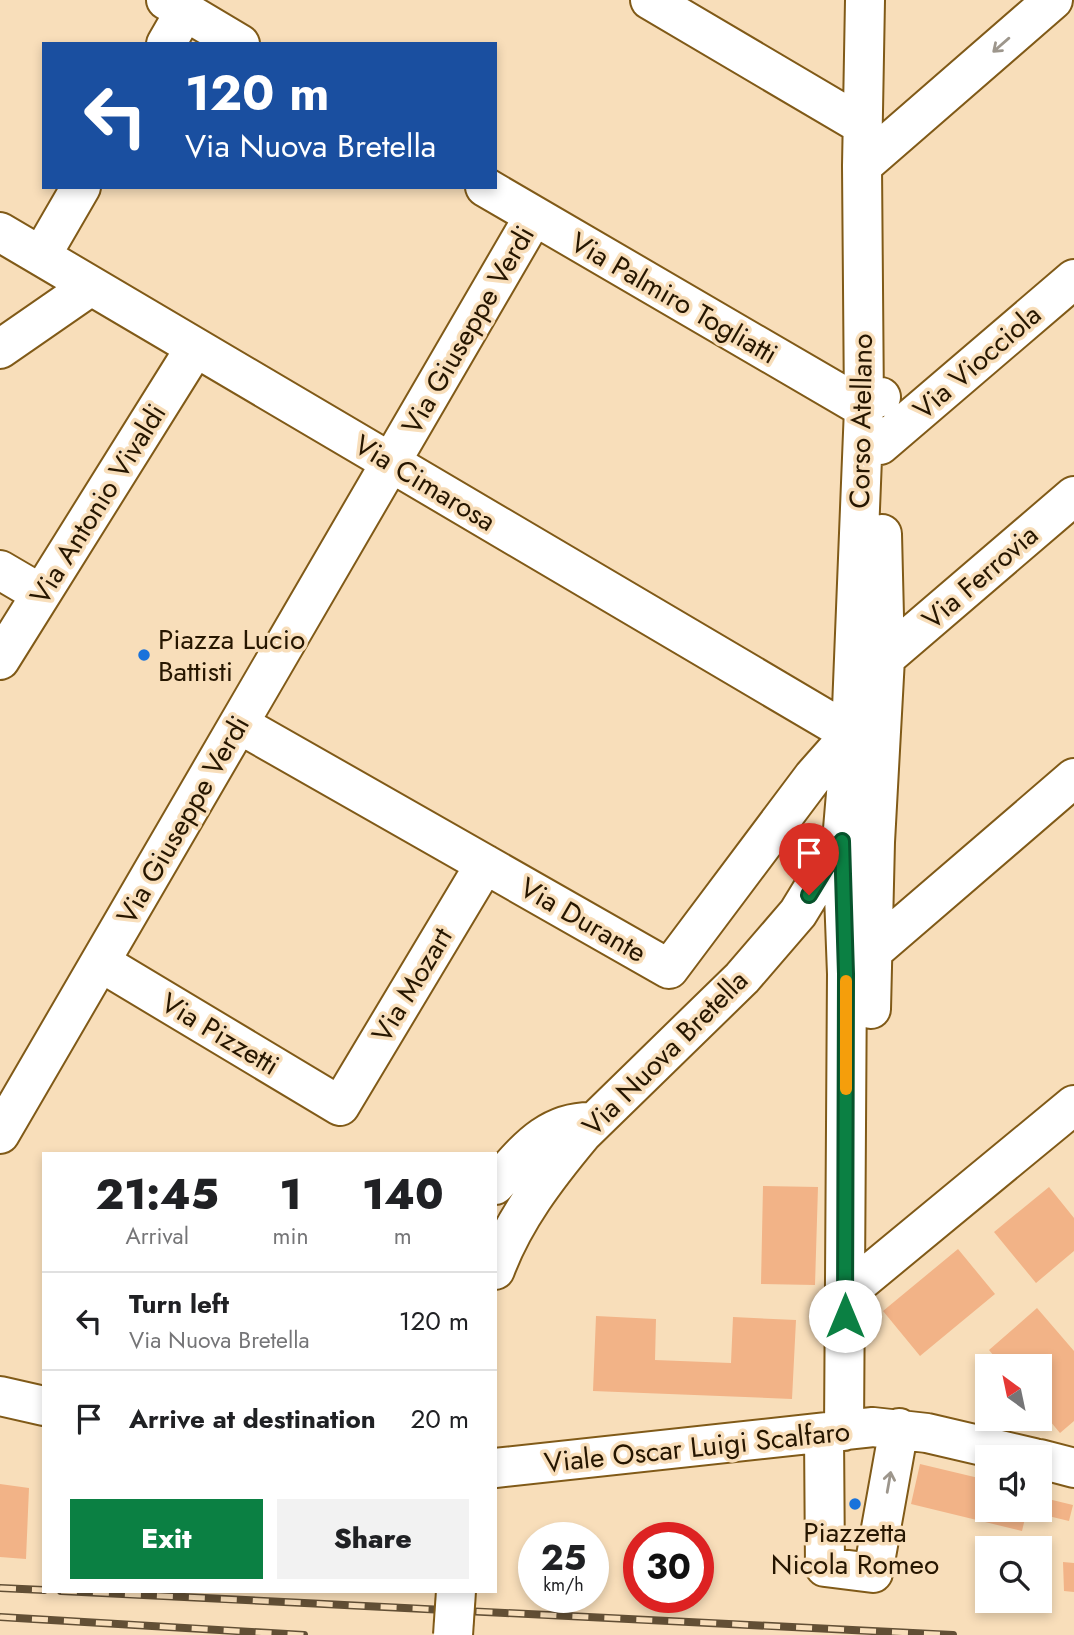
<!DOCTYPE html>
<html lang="en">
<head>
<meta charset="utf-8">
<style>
	:root { --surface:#fff; --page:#f2f2f2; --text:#202124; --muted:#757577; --line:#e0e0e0; --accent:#0b8043 }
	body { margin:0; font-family:Jost,sans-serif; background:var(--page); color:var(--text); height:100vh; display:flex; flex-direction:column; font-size:26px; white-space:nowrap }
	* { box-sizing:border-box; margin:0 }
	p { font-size:23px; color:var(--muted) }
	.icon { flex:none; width:38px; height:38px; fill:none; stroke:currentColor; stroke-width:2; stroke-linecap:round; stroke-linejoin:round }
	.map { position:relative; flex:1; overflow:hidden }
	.side { position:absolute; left:42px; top:1152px; width:455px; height:441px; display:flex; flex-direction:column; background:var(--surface); border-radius:0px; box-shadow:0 4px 10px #0003 }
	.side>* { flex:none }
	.banner { position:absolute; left:42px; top:42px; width:455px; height:147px; border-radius:0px; box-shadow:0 4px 10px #0003; background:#1a4fa0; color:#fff; overflow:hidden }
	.needle { width:46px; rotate:327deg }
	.buttons { position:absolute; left:975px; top:1354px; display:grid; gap:14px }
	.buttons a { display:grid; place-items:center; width:77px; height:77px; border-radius:0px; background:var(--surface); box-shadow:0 4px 10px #0003; font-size:35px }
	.speed { position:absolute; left:518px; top:1522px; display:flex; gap:14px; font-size:35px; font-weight:700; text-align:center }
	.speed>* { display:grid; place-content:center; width:91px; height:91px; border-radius:50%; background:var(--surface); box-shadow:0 4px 10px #0003; line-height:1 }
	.speed small { font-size:18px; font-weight:400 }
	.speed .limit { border:10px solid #d22; background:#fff; color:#111 }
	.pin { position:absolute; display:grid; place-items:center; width:60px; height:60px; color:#fff; margin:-72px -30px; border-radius:50% 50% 50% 0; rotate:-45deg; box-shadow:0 0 7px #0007 }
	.pin .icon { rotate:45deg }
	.me { position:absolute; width:77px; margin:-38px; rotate:0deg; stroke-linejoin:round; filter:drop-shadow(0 0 5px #0008) }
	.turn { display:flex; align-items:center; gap:24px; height:147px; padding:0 28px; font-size:32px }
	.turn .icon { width:91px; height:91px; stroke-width:2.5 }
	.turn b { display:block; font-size:49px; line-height:60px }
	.eta { display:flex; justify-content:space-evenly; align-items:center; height:119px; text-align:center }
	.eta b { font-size:42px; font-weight:800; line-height:49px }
	.cta { display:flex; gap:14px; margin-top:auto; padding:14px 28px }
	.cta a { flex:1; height:80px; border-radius:0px; background:var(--accent); color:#fff; font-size:28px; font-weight:800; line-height:80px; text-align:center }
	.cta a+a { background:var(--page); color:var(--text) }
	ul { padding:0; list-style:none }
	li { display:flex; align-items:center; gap:21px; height:98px; padding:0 28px; border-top:2px solid var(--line) }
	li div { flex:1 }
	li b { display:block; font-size:26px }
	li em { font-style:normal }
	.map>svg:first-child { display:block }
	.building { fill:#f2b387 }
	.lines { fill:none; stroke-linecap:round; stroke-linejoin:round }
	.minor-casing { stroke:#805a18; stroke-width:42 }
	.minor { stroke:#fff; stroke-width:38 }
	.rail-casing { stroke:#624f35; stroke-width:8 }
	.rail { stroke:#f8deba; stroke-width:5; stroke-dasharray:16; stroke-linecap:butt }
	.minor-bridge-casing { stroke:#805a18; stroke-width:42; stroke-linecap:butt }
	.minor-bridge { stroke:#fff; stroke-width:38 }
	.oneway { stroke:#9d968c }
	.route-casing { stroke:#07532c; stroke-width:18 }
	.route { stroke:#0b8043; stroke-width:12 }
	.slow { stroke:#f59e0b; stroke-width:12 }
	.poi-dot { fill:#1972db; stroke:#f8deba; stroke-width:2.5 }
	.labels { text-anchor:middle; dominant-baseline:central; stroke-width:7; stroke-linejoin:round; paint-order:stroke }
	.street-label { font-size:28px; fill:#261600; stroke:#f8deba }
	.poi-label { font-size:28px; fill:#261600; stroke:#f8deba; text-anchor:start }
</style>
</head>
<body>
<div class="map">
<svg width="1074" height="1635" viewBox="0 0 1074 1635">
	<rect width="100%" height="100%" fill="#f8deba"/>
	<path class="building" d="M 763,1186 L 818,1187 L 815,1285 L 761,1284 Z
		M 1049,1187 L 1074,1218 L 1074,1251 L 1036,1283 L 994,1232 Z
		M 958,1249 L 995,1294 L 920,1356 L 883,1311 Z
		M 1037,1308 L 1074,1351 L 1074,1421 L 1060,1433 L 1040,1409 L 1040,1367 L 1003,1367 L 989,1350 Z
		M 596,1316 L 656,1319 L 655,1360 L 731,1363 L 733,1317 L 796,1320 L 792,1399 L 593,1391 Z
		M 920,1464 L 987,1480 L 987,1510 L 1027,1510 L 1022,1531 L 911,1504 Z
		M 0,1484 L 29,1488 L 26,1559 L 0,1557 Z
		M 1044,1498 L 1073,1505 L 1069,1521 L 1040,1514 Z
		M 1063,1562 L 1074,1563 L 1074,1592 L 1064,1591 Z"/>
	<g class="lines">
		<g class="minor-casing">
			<path id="minor" d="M 166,0 L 240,44
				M 650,0 L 862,125
				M 166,44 L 185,11
				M 862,166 L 1053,0
				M 485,187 L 864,408 L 871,399 L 881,397
				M 0,232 L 851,734 L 813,777 L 669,969 L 239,724
				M 41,256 L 81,187
				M 0,349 L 91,286
				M 880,445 L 1074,279
				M 0,570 L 41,594
				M 885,658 L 1074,496
				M 0,660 L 195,348
				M 873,951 L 1074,778
				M 100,962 L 340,1106 L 485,864
				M 871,1009 L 875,842 L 885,658 L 882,534
				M 0,1134 L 534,216
				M 495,1185 C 524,1153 547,1120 594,1122
				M 495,1270 C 514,1219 547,1176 582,1134 L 742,978 L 798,913 L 842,841
				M 845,1294 L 1074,1105
				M 0,1396 L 44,1406
				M 844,1431 L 847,974 L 842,841 L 851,734 L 864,408 L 862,166 L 865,0
				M 824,1433 L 825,1567 L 873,1573 L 899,1428
				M 1040,1459 L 1074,1468
				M 495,1468 L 873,1427 L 927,1433 L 1034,1458"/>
		</g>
		<use href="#minor" class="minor"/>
		<g class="rail-casing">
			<path id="rail" d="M 0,1588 L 44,1590
				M 61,1591 L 953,1635
				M 0,1617 L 304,1635"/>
		</g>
		<use href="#rail" class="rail"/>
		<g class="minor-bridge-casing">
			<path id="minor-bridge" d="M 453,1635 L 456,1591"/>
		</g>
		<use href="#minor-bridge" class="minor-bridge"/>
	</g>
	<defs><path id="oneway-shaft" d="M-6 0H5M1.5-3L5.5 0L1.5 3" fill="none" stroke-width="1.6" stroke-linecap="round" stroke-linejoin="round" transform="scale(1.75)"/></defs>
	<g class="oneway">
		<use href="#oneway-shaft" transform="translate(1001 45) rotate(139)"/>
		<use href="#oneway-shaft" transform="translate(889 1482) rotate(-80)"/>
	</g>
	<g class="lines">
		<g class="route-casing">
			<path id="route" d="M 809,895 L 842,841 L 846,974 L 845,1316"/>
		</g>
		<use href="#route" class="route"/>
		<path class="slow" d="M 846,1089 L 846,981"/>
	</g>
	<g class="poi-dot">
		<circle cx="144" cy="655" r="7"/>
		<circle cx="855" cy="1504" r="7"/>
	</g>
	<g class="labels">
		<g class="street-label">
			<text transform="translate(674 298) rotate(30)">Via Palmiro Togliatti</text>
			<text transform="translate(468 330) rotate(-60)">Via Giuseppe Verdi</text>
			<text transform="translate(977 362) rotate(-41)">Via Viocciola</text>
			<text transform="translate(861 421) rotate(-89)">Corso Atellano</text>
			<text transform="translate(425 483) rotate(31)">Via Cimarosa</text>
			<text transform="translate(98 504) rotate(-58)">Via Antonio Vivaldi</text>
			<text transform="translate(980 577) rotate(-41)">Via Ferrovia</text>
			<text transform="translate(183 820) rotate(-60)">Via Giuseppe Verdi</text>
			<text transform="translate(583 920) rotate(30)">Via Durante</text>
			<text transform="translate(412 985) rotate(-59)">Via Mozart</text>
			<text transform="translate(220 1034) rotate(31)">Via Pizzetti</text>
			<text transform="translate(665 1053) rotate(-45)">Via Nuova Bretella</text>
			<text transform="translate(697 1447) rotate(-6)">Viale Oscar Luigi Scalfaro</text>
		</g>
		<g class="poi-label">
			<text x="158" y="639">Piazza Lucio<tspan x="158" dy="32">Battisti</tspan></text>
			<text x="855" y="1532" text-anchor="middle">Piazzetta<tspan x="855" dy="32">Nicola Romeo</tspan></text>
		</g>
	</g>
</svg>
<div class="buttons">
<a><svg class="needle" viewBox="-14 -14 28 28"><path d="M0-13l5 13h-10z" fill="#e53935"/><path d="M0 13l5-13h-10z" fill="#757577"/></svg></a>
<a><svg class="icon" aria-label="sound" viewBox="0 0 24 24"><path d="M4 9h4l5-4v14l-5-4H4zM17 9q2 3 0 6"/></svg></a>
<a><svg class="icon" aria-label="search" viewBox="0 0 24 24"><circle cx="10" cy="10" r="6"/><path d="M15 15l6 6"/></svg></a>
</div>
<div class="speed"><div>25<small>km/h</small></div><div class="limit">30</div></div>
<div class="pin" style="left:809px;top:895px;background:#d93025"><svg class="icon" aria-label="arrive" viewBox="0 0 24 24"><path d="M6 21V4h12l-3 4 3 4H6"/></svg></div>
<svg class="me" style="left:845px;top:1316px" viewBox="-20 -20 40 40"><circle r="19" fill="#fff"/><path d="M0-13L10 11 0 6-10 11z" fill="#0b8043"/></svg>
<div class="banner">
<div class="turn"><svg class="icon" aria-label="left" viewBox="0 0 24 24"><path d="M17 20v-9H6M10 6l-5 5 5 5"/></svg><div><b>120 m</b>Via Nuova Bretella</div></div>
</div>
<section class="side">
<div class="eta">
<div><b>21:45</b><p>Arrival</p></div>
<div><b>1</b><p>min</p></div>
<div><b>140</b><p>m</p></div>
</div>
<ul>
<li><svg class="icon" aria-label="left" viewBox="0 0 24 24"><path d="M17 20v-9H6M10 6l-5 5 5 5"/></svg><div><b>Turn left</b><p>Via Nuova Bretella</p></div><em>120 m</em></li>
<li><svg class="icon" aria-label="arrive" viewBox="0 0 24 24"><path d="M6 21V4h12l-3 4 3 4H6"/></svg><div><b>Arrive at destination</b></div><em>20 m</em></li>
</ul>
<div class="cta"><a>Exit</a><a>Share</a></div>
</section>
</div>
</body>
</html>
